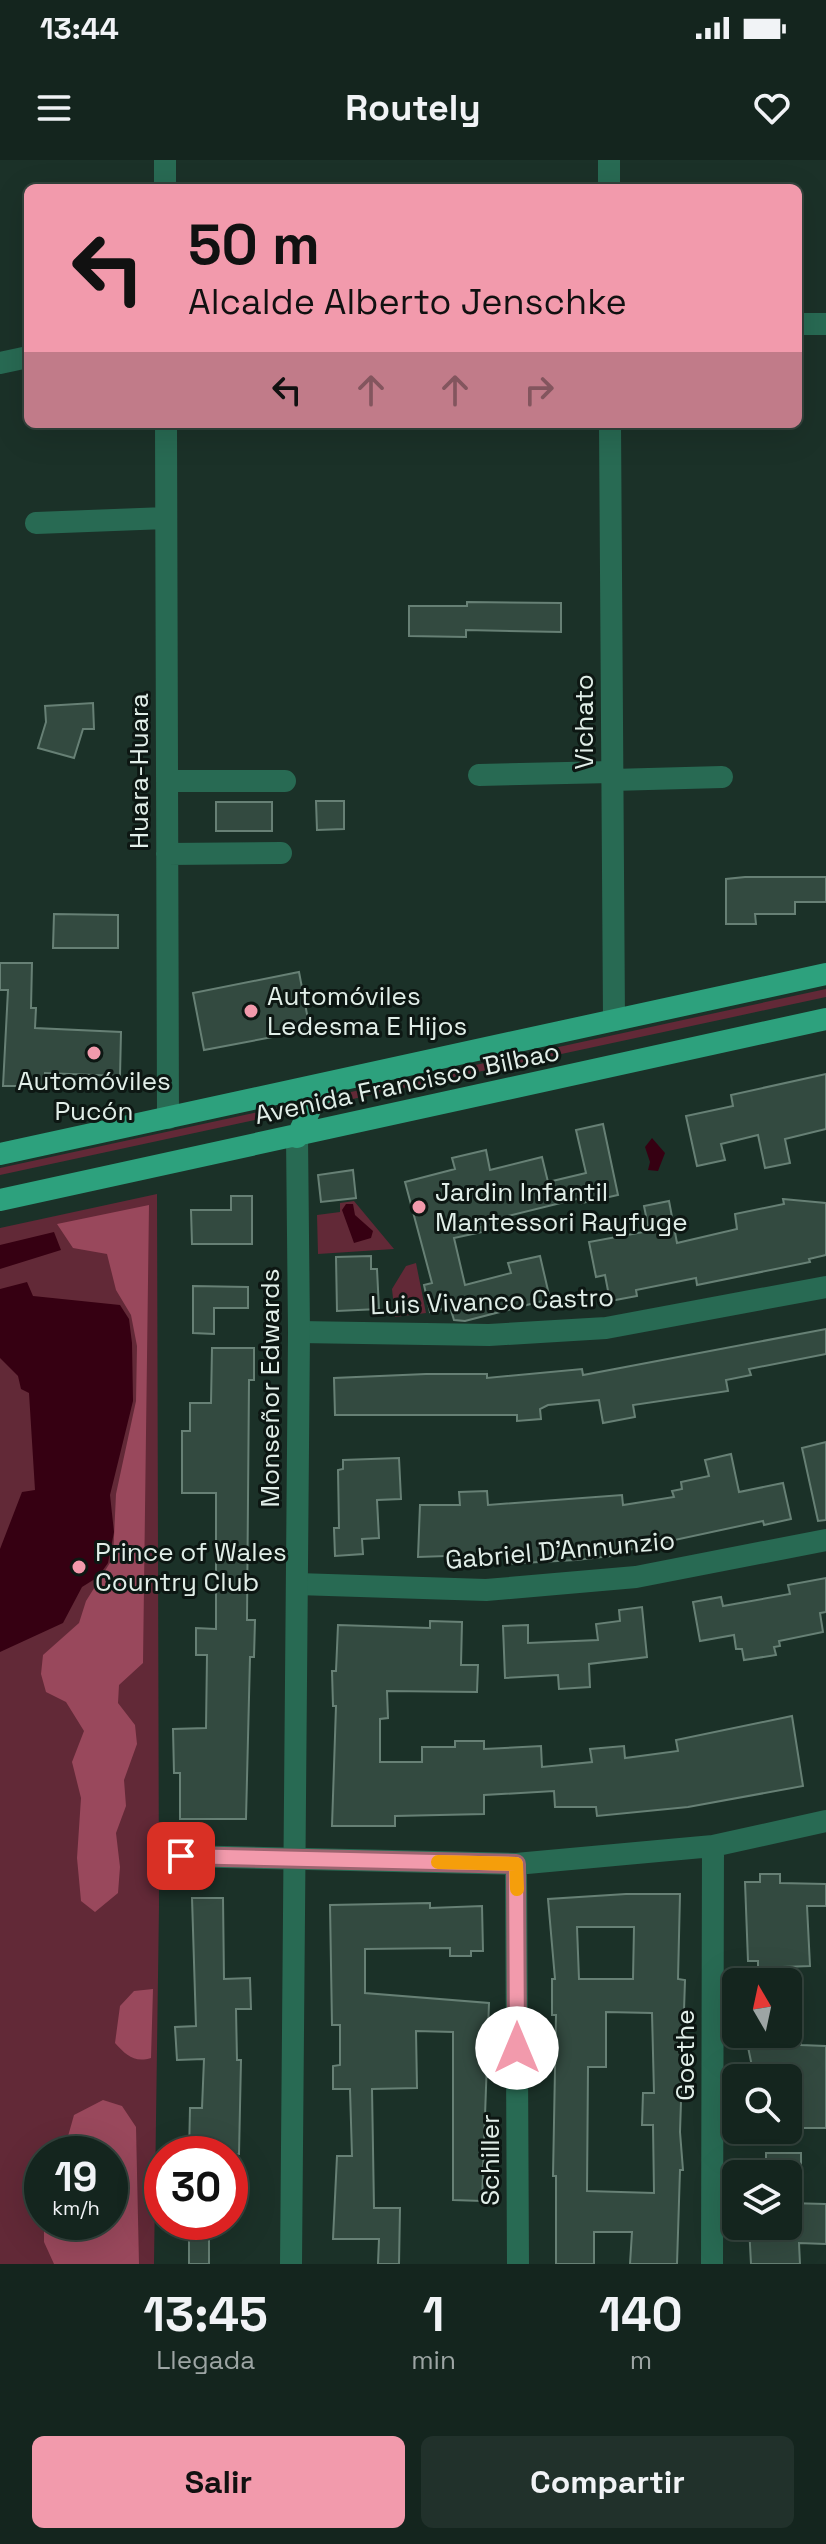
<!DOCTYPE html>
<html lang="es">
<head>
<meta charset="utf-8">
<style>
	:root { --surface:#14251e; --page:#21312b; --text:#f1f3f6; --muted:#9da5a4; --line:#33423c; --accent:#f29aac }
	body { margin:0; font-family:"Space Grotesk",sans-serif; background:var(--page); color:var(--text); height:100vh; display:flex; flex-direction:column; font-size:30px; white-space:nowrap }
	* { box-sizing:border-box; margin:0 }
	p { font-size:26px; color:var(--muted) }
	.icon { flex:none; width:44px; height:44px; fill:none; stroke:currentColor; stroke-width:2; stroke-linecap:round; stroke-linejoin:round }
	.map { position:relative; height:2104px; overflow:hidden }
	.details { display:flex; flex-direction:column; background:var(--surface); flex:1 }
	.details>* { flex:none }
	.guide { position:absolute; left:24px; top:24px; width:778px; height:244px; border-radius:12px; box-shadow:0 8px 32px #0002,0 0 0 2px var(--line); background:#f29aac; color:#111; overflow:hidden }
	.needle { width:52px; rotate:351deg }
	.buttons { position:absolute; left:722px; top:1808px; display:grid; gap:16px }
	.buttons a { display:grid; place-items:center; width:80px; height:80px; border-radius:12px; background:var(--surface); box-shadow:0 8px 32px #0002,0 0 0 2px var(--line); font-size:40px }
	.speed { position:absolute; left:24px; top:1976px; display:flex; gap:16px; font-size:40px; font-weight:700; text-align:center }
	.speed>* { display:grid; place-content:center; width:104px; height:104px; border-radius:50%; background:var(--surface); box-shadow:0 8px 32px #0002,0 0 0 2px var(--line); line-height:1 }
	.speed small { font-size:20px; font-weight:400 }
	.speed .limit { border:12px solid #d22; background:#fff; color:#111 }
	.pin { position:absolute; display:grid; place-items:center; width:68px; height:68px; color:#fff; margin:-34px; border-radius:16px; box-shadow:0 4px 12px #0006 }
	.me { position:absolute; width:88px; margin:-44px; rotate:0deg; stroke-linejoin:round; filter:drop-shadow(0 0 6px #0008) }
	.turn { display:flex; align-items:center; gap:28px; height:168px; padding:0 32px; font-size:36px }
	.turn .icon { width:104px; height:104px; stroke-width:2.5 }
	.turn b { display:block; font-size:56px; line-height:68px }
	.lanes { display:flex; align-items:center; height:76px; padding:0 32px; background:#0003; justify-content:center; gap:40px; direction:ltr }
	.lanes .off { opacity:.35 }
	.eta { display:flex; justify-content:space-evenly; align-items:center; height:136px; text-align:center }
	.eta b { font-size:48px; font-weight:800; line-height:56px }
	.action { display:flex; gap:16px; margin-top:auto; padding:16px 32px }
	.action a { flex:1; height:92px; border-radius:12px; background:var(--accent); color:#111; font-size:32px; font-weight:800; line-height:92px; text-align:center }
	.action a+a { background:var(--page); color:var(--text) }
	.status { display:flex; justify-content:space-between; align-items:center; height:56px; padding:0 40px; background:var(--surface); direction:ltr }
	.status svg { height:22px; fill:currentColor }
	header { display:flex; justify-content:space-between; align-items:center; height:104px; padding:0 32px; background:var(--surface); font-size:36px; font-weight:800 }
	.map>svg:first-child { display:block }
	.green { fill:#622937; fill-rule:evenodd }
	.forest { fill:#99485c }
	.water { fill:#360012 }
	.building { fill:#334a40; stroke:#678075; stroke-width:2; fill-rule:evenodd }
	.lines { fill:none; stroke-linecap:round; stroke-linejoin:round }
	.minor { stroke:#286a53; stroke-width:22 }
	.tertiary { stroke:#286a53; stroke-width:22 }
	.primary { stroke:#2da17d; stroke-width:22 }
	.route-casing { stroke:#9d6470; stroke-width:20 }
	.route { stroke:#f29aac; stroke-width:14 }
	.slow { stroke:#f59e0b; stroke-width:14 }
	.poi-dot { fill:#f29aac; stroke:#0d1713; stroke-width:3 }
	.labels { text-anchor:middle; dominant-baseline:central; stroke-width:6; stroke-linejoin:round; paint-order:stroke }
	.street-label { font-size:26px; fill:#e1eee8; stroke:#0d1713 }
	.poi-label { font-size:26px; fill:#e1eee8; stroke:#0d1713; text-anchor:start }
</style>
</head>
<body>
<div class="status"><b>13:44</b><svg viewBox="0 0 49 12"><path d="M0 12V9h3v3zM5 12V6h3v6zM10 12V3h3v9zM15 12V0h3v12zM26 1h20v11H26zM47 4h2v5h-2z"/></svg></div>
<header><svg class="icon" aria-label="menu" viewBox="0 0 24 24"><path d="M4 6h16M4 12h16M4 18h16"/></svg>Routely<svg class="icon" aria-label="heart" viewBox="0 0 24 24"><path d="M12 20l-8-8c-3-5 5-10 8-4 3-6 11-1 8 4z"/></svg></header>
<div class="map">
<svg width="826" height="2104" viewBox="0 0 826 2104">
	<rect width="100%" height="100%" fill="#1b3128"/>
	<path class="green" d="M 826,829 L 826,837 L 0,1015 L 0,1008 Z
		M 157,1034 L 159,1746 L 154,2104 L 0,2104 L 0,1068 ZM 42,1994 L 110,1994 L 110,2062 L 42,2062 Z
		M 354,1041 L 394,1089 L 318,1094 L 317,1055 L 340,1052 L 340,1043 Z
		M 416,1103 L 426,1153 L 395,1157 L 392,1129 L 406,1106 Z"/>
	<path class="forest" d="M 149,1045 L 143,1503 L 119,1525 L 118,1543 L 135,1565 L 137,1584 L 124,1620 L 126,1646 L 116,1673 L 120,1707 L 118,1733 L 95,1752 L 81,1741 L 77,1698 L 81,1638 L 72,1602 L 84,1571 L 66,1542 L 46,1532 L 41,1514 L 43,1495 L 79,1463 L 86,1441 L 113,1398 L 116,1334 L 136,1241 L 137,1186 L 131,1155 L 116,1130 L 107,1094 L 73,1088 L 57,1064 Z
		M 153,1829 L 151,1898 C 134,1903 126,1895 115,1883 L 120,1846 L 134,1831 Z
		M 103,1940 L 122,1946 L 136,1967 L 139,2104 L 54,2104 L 44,2082 L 44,2062 L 110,2062 L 110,1994 L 63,1994 L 74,1955 Z"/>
	<path class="water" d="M 652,978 L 665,993 L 658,1011 L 648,1010 L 650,1002 L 645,987 Z
		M 346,1044 L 353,1044 L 355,1055 L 373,1071 L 371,1078 L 354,1083 L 342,1050 Z
		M 54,1072 L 61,1090 L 0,1109 L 0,1085 Z
		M 27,1122 L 33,1136 L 120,1145 L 129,1159 L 132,1183 L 133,1241 L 110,1335 L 114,1372 L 108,1403 L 98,1417 L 82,1427 L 63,1463 L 0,1492 L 0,1389 L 22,1332 L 35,1330 L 29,1233 L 21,1229 L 18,1216 L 0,1198 L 0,1129 Z"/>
	<path class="building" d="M 467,442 L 561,443 L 561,472 L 466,470 L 466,477 L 409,476 L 409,446 L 467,446 Z
		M 93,543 L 94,569 L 83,569 L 74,598 L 38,588 L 46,562 L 45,546 Z
		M 316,641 L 344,641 L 344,669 L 317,670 Z
		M 216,642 L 272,642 L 272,671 L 216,671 Z
		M 745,717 L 826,717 L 826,742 L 795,742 L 795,754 L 755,754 L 756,764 L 726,764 L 726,719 Z
		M 54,754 L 118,755 L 118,788 L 53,788 Z
		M 0,803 L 32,803 L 31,848 L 36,848 L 35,868 L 121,872 L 120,916 L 45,913 L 45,926 L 3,926 L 8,830 L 0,830 Z
		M 299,812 L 310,870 L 204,890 L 193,833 Z
		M 826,914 L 826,969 L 785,979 L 790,1003 L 765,1008 L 758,975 L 721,984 L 725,1000 L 697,1006 L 686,956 L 733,946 L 731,935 Z
		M 603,964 L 618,1035 L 582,1043 L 581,1038 L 500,1058 L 501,1063 L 481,1067 L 482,1072 L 454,1078 L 465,1125 L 511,1113 L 508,1103 L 540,1096 L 550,1139 L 465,1161 L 454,1160 L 450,1147 L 430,1152 L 424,1125 L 432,1123 L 405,1022 L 455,1009 L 452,998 L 486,990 L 490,1010 L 542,997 L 548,1022 L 586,1013 L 576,970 Z
		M 353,1010 L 356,1038 L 321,1042 L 318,1015 Z
		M 231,1036 L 252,1036 L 252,1084 L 192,1084 L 191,1050 L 231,1050 Z
		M 783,1039 L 826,1043 L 826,1095 L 809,1099 L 810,1102 L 697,1125 L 696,1118 L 636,1130 L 637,1136 L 610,1141 L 605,1115 L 596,1117 L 589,1082 L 649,1071 L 644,1046 L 669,1041 L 677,1083 L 737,1069 L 735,1054 L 784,1044 Z
		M 371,1096 L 371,1109 L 377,1109 L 379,1149 L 337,1151 L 336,1097 Z
		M 193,1126 L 248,1127 L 248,1148 L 214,1148 L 214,1174 L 193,1173 Z
		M 826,1169 L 826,1194 L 749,1209 L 751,1215 L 726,1220 L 728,1231 L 633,1245 L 635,1257 L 603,1263 L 599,1240 L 548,1245 L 540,1249 L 541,1259 L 517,1261 L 517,1255 L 335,1255 L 334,1218 L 426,1214 L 487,1214 L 487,1218 L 582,1209 L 583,1215 Z
		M 212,1188 L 254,1188 L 254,1220 L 249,1220 L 247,1460 L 255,1460 L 254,1497 L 250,1497 L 246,1659 L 180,1659 L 180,1613 L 174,1613 L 173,1569 L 206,1568 L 207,1495 L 196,1495 L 196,1468 L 216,1469 L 216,1333 L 182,1333 L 182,1271 L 190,1271 L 190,1243 L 211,1243 Z
		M 826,1282 L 826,1360 L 818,1361 L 802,1288 Z
		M 731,1294 L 739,1332 L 783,1323 L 791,1359 L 764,1365 L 763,1361 L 628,1390 L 628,1394 L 576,1400 L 505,1404 L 505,1394 L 418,1397 L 420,1345 L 460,1345 L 459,1332 L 487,1331 L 488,1345 L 622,1335 L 623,1345 L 674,1337 L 672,1331 L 682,1329 L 681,1322 L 709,1316 L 705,1300 Z
		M 399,1298 L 401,1339 L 377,1340 L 379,1378 L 362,1379 L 363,1394 L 335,1396 L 334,1368 L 339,1368 L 338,1310 L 343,1309 L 343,1300 Z
		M 826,1418 L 826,1452 L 820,1453 L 823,1472 L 779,1481 L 780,1486 L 774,1487 L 776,1495 L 744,1500 L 742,1489 L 736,1489 L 734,1475 L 700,1481 L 693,1442 L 721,1437 L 723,1446 L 790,1434 L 788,1425 Z
		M 642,1447 L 647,1497 L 589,1504 L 590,1527 L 559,1529 L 558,1515 L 505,1518 L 503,1466 L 528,1465 L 528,1483 L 598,1480 L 596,1464 L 620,1461 L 619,1450 Z
		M 430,1461 L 462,1462 L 461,1505 L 478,1505 L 477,1532 L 387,1531 L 388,1558 L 380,1559 L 380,1602 L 422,1602 L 422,1587 L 455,1587 L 455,1581 L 484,1581 L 484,1589 L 541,1586 L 542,1607 L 592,1602 L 590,1589 L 624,1586 L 625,1598 L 678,1591 L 676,1580 L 792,1556 L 803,1626 L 688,1647 L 597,1656 L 596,1647 L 555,1647 L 554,1631 L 484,1635 L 484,1654 L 395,1656 L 395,1666 L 332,1666 L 336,1546 L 333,1546 L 332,1511 L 336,1511 L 338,1465 L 430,1468 Z
		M 760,1714 L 780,1714 L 780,1723 L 826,1724 L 826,1746 L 807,1746 L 810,1806 L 758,1808 L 758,1801 L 748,1801 L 745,1722 L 760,1722 Z
		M 626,1734 L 680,1734 L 678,1819 L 685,1820 L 680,1972 L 683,2010 L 680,2010 L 677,2104 L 630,2104 L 632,2072 L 594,2072 L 594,2104 L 556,2104 L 556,2016 L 553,2016 L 556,1855 L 552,1855 L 552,1819 L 555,1819 L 548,1739 ZM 577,1767 L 634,1767 L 633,1819 L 579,1819 ZM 606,1852 L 652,1853 L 654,1933 L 643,1933 L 642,1965 L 653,1965 L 654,2033 L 587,2031 L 588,1907 L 606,1907 Z
		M 192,1738 L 223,1738 L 224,1819 L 250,1818 L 251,1849 L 236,1849 L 237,1900 L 241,1900 L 239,1994 L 189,1994 L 190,1948 L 202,1948 L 204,1899 L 177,1900 L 175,1867 L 196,1866 Z
		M 430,1743 L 430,1748 L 482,1746 L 483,1791 L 471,1791 L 471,1796 L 450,1796 L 450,1788 L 365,1789 L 365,1833 L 489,1843 L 482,2041 L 453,2040 L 453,1872 L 416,1871 L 417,1928 L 372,1929 L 374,2048 L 400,2048 L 399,2104 L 378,2104 L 379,2079 L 333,2079 L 337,1996 L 352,1996 L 350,1929 L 333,1929 L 333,1906 L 340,1905 L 340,1865 L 332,1865 L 330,1745 Z
		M 801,1877 L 801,1885 L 826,1886 L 826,1968 L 788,1968 L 788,1910 L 754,1916 L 748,1887 Z
		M 766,1993 L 801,1993 L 801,2014 L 766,2014 Z
		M 788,2043 L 826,2044 L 826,2084 L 799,2083 L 800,2104 L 751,2104 L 749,2066 L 788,2066 Z
		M 189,2062 L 209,2062 L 209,2104 L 189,2104 Z"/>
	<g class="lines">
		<path class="minor" d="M 165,0 L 165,28
			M 609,0 L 609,28
			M 798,164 L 826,164
			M 0,203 L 28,197
			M 166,264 L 168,958
			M 610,264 L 614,860
			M 36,363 L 166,358
			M 479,615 L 612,612
			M 612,620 L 722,617
			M 167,621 L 285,621
			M 167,694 L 281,693
			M 299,1172 L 489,1175 L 606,1168 L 826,1127
			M 297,1424 L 486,1430 L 636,1417 L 826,1380
			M 181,1696 L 516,1704 L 713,1686 L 826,1661
			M 516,1704 L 518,2104
			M 712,2104 L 713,1686"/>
		<path class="tertiary" d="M 291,2104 L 299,1172 L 297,977"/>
		<path class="primary" d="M 297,977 L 314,941 L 334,925
			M 0,994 L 826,814
			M 0,1040 L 826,859"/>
	</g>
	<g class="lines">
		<g class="route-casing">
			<path id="route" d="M 181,1696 L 516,1704 L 517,1888"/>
		</g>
		<use href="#route" class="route"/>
		<path class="slow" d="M 438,1702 L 516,1704 L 517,1729"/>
	</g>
	<g class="poi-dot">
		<circle cx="251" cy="851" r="8"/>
		<circle cx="94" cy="893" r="8"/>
		<circle cx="419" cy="1047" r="8"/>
		<circle cx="79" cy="1407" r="8"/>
	</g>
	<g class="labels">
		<g class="street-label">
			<text transform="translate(584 562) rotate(-90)">Vichato</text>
			<text transform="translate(139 611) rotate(-90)">Huara-Huara</text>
			<text transform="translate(407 923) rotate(-12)">Avenida Francisco Bilbao</text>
			<text transform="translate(492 1141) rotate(-2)">Luis Vivanco Castro</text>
			<text transform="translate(270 1228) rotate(-90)">Monseñor Edwards</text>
			<text transform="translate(560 1390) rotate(-5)">Gabriel D'Annunzio</text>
			<text transform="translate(685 1895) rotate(-90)">Goethe</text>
			<text transform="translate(490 2000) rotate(-90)">Schiller</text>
		</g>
		<g class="poi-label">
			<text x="267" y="836">Automóviles<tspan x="267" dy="30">Ledesma E Hijos</tspan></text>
			<text x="94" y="921" text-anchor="middle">Automóviles<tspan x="94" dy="30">Pucón</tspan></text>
			<text x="435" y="1032">Jardin Infantil<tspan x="435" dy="30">Mantessori Rayfuge</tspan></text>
			<text x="95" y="1392">Prince of Wales<tspan x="95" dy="30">Country Club</tspan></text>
		</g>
	</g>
</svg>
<div class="buttons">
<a><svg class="needle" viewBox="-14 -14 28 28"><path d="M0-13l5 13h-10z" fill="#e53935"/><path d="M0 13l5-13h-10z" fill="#9da5a4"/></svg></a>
<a><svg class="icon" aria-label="search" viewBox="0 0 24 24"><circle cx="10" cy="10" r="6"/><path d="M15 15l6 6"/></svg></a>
<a><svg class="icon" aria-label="layers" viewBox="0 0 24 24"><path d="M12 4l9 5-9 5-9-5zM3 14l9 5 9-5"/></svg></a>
</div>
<div class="speed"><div>19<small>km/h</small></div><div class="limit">30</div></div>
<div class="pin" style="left:181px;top:1696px;background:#d93025"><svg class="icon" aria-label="arrive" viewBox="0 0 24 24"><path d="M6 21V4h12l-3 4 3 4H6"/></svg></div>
<svg class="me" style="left:517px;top:1888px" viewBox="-20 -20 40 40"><circle r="19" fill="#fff"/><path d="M0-13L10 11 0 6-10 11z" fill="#f29aac"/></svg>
<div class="guide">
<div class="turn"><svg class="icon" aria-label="left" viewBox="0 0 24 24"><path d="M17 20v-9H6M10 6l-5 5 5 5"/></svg><div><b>50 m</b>Alcalde Alberto Jenschke</div></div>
<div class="lanes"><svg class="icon" aria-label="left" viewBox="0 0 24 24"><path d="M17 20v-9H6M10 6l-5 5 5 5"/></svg><svg class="icon off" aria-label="ahead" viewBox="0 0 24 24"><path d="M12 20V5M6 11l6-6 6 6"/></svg><svg class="icon off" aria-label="ahead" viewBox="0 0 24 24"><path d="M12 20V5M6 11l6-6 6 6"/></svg><svg class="icon off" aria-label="right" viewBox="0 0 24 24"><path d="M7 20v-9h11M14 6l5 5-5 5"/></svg></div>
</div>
</div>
<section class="details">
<div class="eta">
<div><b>13:45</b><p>Llegada</p></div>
<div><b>1</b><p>min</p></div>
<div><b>140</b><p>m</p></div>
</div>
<div class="action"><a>Salir</a><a>Compartir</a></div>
</section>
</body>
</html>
